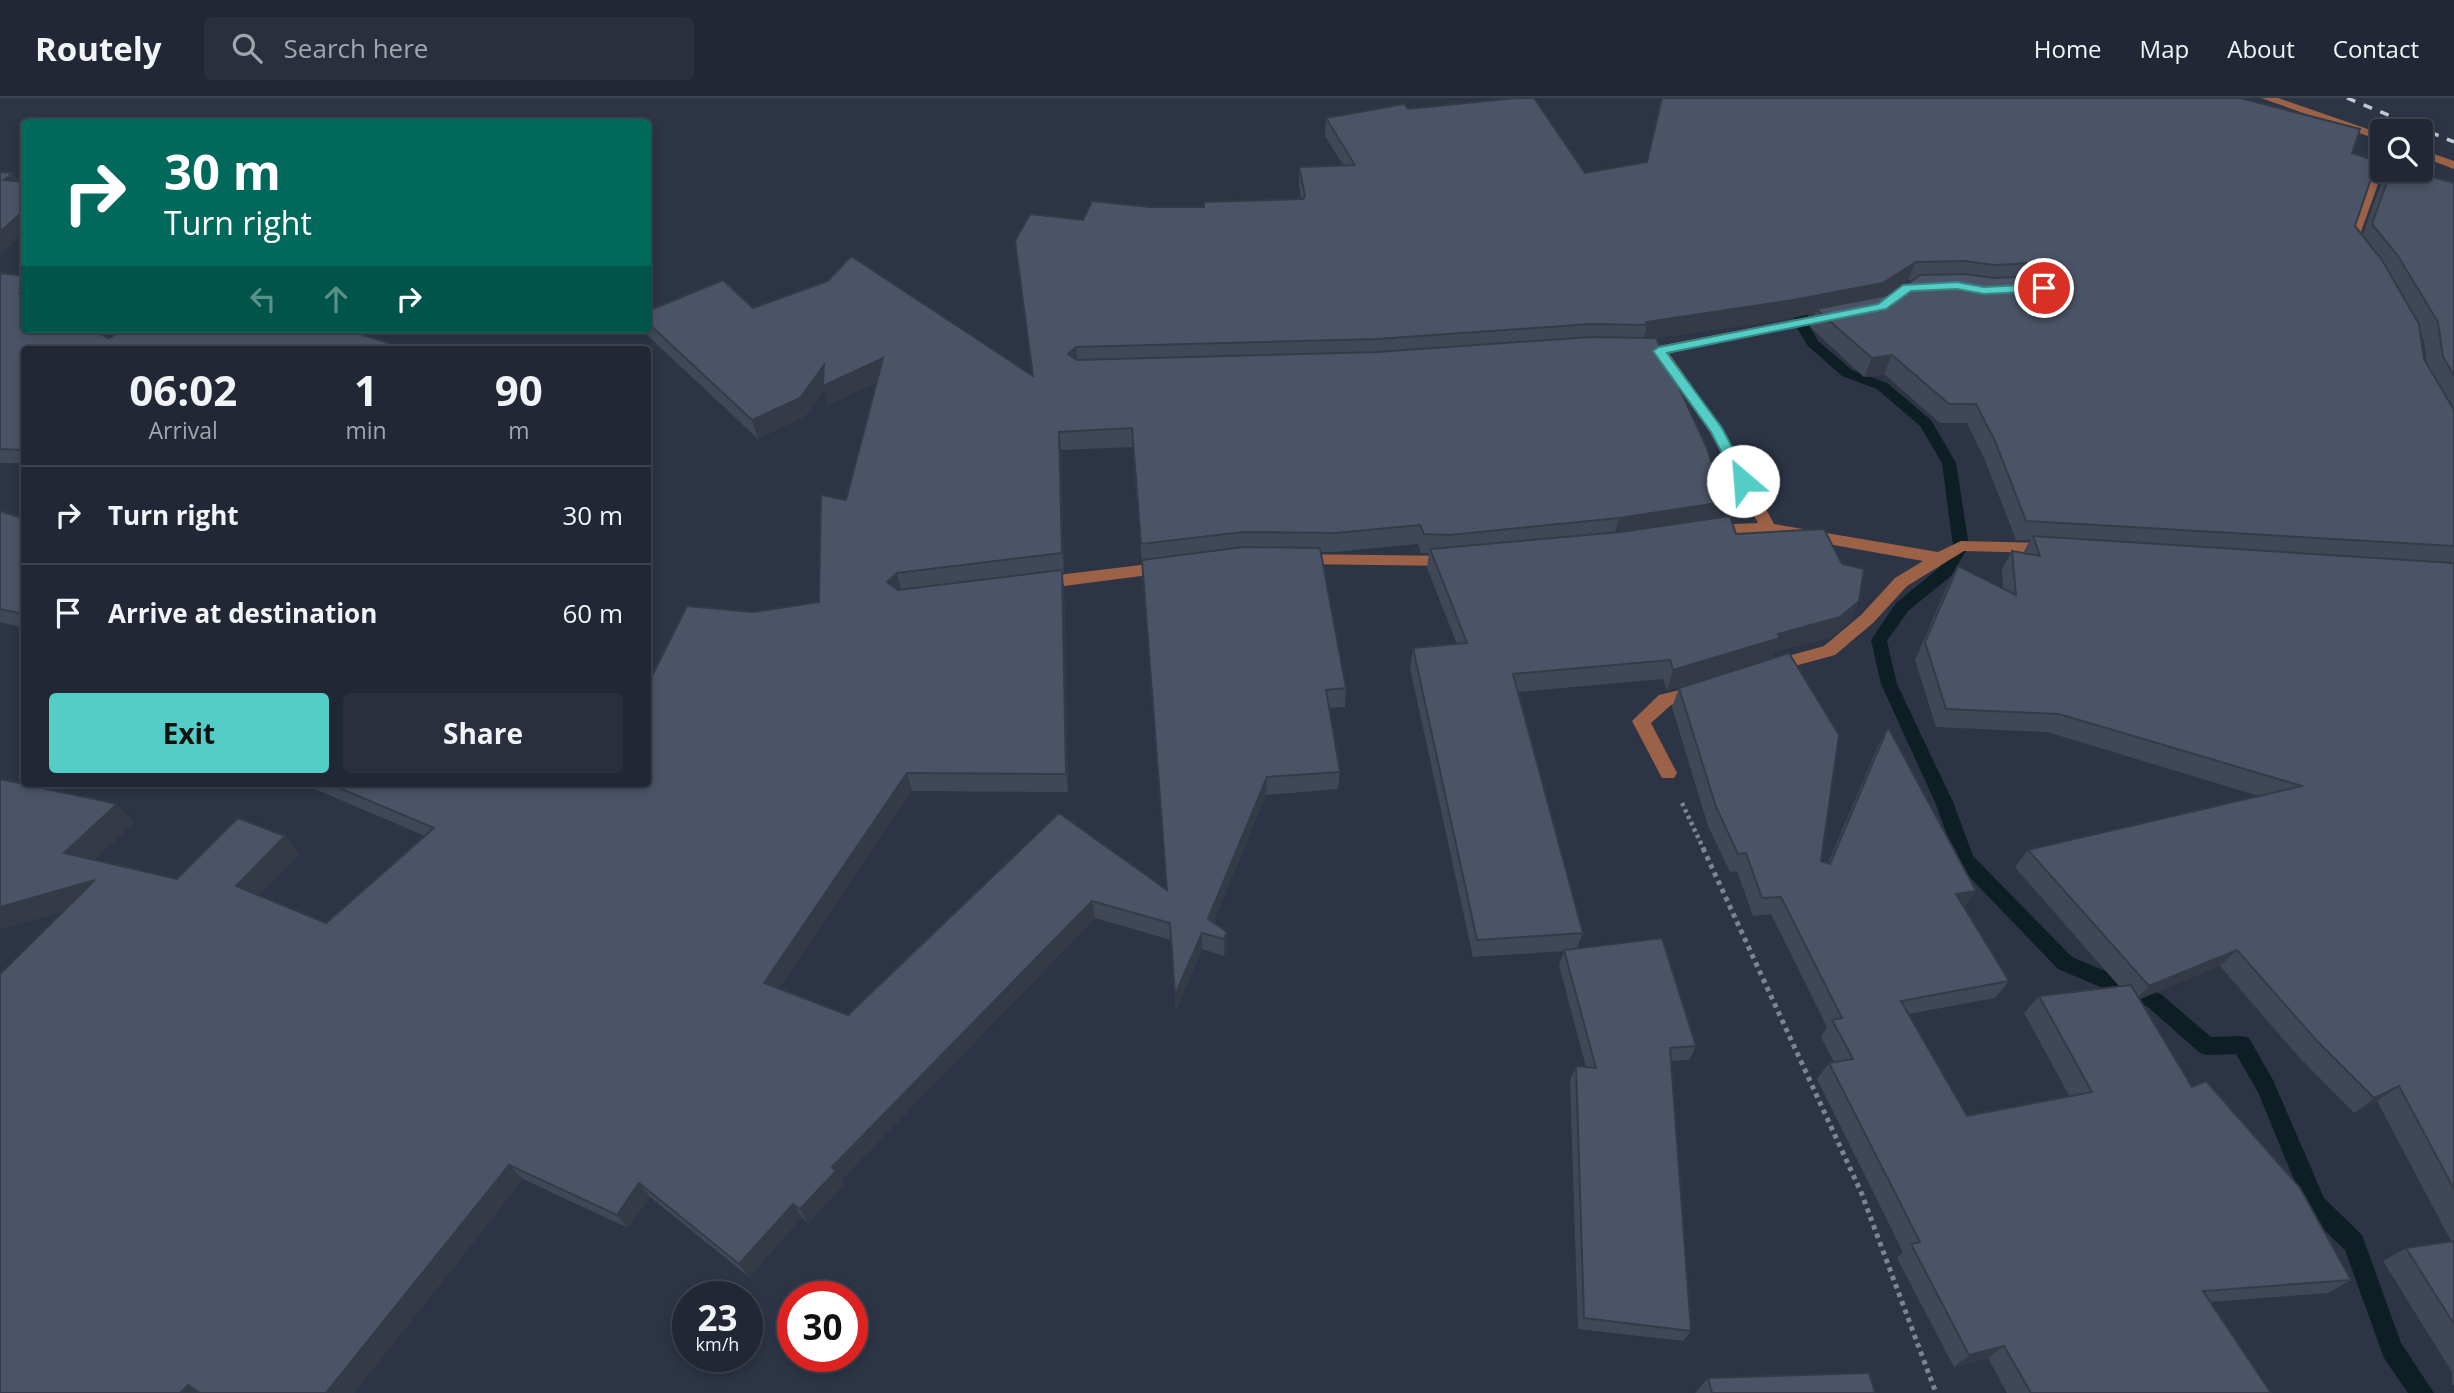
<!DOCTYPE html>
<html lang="en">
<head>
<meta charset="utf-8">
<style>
	:root { --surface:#212734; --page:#292f3c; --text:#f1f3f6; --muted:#a2a5ac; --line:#3e444f; --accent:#54cdc7 }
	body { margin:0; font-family:"Open Sans",sans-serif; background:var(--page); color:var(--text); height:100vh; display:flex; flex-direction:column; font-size:26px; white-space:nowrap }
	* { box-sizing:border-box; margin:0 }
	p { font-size:23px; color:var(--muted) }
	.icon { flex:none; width:38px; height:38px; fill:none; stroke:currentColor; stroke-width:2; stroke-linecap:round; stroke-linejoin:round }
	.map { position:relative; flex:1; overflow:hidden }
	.panel { position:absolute; left:21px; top:248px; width:630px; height:441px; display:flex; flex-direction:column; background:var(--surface); border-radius:7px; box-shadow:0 4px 10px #0003,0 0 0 2px var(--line) }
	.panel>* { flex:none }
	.hud { position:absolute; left:21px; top:21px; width:630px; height:214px; border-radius:7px; box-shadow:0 4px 10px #0003,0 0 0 2px var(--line); background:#00695c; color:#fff; overflow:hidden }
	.controls { position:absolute; left:2370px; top:21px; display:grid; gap:14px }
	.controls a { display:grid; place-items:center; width:63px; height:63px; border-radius:7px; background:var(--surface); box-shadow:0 4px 10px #0003,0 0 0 2px var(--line); font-size:35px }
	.speed { position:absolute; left:672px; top:1183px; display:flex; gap:14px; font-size:35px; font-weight:700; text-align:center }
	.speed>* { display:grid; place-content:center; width:91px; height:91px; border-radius:50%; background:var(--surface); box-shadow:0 4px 10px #0003,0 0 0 2px var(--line); line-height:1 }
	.speed small { font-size:18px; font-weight:400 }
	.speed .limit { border:10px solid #d22; background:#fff; color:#111 }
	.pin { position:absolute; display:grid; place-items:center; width:60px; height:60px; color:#fff; margin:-30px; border:4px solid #fff; border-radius:50%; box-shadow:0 2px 7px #0007 }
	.me { position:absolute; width:77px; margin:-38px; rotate:333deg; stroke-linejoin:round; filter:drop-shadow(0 0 5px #0008) }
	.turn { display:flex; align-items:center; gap:24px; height:147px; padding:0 28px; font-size:32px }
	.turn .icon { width:91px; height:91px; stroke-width:2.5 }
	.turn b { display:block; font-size:49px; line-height:60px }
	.lanes { display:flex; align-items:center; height:66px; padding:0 28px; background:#0003; justify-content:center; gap:35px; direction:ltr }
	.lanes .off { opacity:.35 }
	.eta { display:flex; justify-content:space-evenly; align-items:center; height:119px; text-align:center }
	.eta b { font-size:42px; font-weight:700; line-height:49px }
	.cta { display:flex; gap:14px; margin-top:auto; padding:14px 28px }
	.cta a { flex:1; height:80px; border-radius:7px; background:var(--accent); color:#111; font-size:28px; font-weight:700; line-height:80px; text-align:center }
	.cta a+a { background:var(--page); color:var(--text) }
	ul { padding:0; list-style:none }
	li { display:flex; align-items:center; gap:21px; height:98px; padding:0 28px; border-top:2px solid var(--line) }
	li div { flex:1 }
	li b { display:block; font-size:26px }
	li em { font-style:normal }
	header { display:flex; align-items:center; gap:42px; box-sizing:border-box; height:98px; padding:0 35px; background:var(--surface); border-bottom:2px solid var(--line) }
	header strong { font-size:33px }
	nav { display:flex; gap:38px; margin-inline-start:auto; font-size:24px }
	.search { width:490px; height:63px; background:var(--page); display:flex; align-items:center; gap:18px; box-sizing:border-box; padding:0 24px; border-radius:7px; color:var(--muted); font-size:26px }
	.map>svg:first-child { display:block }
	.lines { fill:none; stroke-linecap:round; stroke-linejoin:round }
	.stream { fill:#0d1f24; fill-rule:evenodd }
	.path-far1 { stroke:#7d8492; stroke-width:4.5; stroke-dasharray:3.5 3.5; stroke-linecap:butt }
	.path { stroke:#7d8492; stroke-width:5; stroke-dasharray:4.5 4.5; stroke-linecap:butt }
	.minor { fill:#9b6247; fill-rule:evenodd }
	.rail { stroke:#c2c8d4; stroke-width:3.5; stroke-dasharray:9 9; stroke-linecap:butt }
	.wall { fill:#404858; fill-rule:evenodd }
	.shaded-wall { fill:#343b47 }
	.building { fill:#4b5466; stroke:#343b47; stroke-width:2 }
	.route { fill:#54cdc7; stroke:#378581; stroke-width:2 }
</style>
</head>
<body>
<header>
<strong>Routely</strong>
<div class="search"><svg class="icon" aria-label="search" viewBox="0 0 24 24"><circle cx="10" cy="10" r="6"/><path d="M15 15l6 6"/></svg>Search here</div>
<nav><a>Home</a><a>Map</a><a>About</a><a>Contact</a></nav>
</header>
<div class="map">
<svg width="2454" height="1295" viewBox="0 0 2454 1295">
	<rect width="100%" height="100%" fill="#2c3445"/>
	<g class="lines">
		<path class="stream" d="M 1801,190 L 1808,194 L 1808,225 L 1818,243 L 1852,272 L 1887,285 L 1931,322 L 1956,365 L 1969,448 L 1951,478 L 1908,513 L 1887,543 L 1897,586 L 1953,704 L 1973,758 L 2072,859 L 2162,897 L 2211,939 L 2242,938 L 2249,940 L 2273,982 L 2324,1100 L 2362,1137 L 2401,1245 L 2434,1295 L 2408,1295 L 2384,1260 L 2345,1152 L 2308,1116 L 2258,994 L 2236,956 L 2207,957 L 2200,955 L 2148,909 L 2058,871 L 1958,767 L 1935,704 L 1881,586 L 1871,542 L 1896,505 L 1939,470 L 1953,448 L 1942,365 L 1920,328 L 1877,291 L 1842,278 L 1808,248 L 1794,225 L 1794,194 Z"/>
		<path class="path-far1" d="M 1682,705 L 1704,752"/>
		<path class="path" d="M 1703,750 L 1861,1094 L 1936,1295"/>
		<path class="minor" d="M 2261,0 L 2278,0 L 2382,36 L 2382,43 Z
			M 2420,51 L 2454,63 L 2454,71 L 2420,58 Z
			M 2382,55 L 2383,72 L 2357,145 L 2361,150 L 2359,153 L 2351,153 L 2345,145 L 2376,58 Z
			M 1834,214 L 1839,215 L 1839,221 L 1668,254 L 1724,333 L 1774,426 L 1938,454 L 1961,443 L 2048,445 L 2056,450 L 2048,455 L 1964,453 L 1907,488 L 1873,525 L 1835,557 L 1772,574 L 1764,568 L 1766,564 L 1824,548 L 1861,517 L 1895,480 L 1923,463 L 1772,436 L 1704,436 L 1701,432 L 1709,427 L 1758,425 L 1710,334 L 1655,256 L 1641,255 L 1639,252 L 1646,248 L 1659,248 Z
			M 1298,456 L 1452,458 L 1460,463 L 1452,468 L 1298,466 L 1290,461 Z
			M 1166,464 L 1174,470 L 1172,474 L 1041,491 L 1033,485 L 1041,479 Z
			M 1696,588 L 1702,589 L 1704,594 L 1702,599 L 1671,607 L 1651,625 L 1677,675 L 1674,680 L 1662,680 L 1632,623 L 1659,597 Z"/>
		<path class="rail" d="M 2347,0 L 2454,44"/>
	</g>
	<path class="wall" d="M 2242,1 L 2352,55 L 2355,128 L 2362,138 L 2381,86 L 2390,72 L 2408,72 L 2454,85 L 2454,1287 L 2452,1287 L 2452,1274 L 2383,1163 L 2406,1150 L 2451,1143 L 2377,1003 L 2354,1015 L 2298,958 L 2220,868 L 2139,901 L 2192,989 L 2351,1182 L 2328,1195 L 2210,1204 L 2271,1295 L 2007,1295 L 1988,1260 L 1954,1269 L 1897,1160 L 1903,1154 L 1817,981 L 1829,965 L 1834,964 L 1821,939 L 1827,929 L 1771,816 L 1753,818 L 1737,773 L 1730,774 L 1708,728 L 1672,609 L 1679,590 L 1821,763 L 1828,765 L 1878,648 L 1888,629 L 1976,793 L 1964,809 L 2009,883 L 1995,900 L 1908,916 L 1967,1018 L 2070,999 L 2024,915 L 2039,898 L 2119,888 L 2015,769 L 2028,752 L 2259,698 L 2047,634 L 1936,629 L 1915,562 L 1948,486 L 1958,468 L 2003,490 L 2002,471 L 2012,453 L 2023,455 L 2030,442 L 2016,442 L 1985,362 L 1967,325 L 1940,325 L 1884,276 L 1864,279 L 1810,229 L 1815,215 L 1786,221 L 1656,240 L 1719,419 L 1736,436 L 1859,503 L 1850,523 L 1831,539 L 1774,554 L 1772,559 L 1667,592 L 1663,581 L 1518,594 L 1583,835 L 1577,850 L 1696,948 L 1689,962 L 1671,963 L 1691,1233 L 1683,1243 L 1578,1231 L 1570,982 L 1576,968 L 1586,969 L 1559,867 L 1564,853 L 1473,859 L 1410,570 L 1413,550 L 1457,546 L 1427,470 L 1429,455 L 1421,455 L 1418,446 L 1334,454 L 1320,454 L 1346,590 L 1345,609 L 1329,610 L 1340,674 L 1338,691 L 1266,697 L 1213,825 L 1227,834 L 1227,851 L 1224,858 L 1202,851 L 1176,913 L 1171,842 L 1095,820 L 841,1082 L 843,1087 L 808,1125 L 802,1119 L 749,1179 L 650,1099 L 628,1130 L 523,1081 L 354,1295 L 0,1295 L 64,813 L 0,831 L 134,724 L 94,762 L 177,781 L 300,755 L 259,797 L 326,825 L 425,738 L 308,688 L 306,686 L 648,686 L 753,514 L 819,504 L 877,284 L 828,307 L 824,292 L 805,318 L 758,341 L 645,235 L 644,231 L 648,231 L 648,213 L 753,210 L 1033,278 L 1083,122 L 1150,109 L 1204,109 L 1301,101 L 1299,87 L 1299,69 L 1343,67 L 1325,38 L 1326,20 L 1408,11 L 1585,75 ZM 1908,182 L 1913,182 L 1894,196 L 1885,198 ZM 2421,237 L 2424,243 L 2427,266 L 2424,261 ZM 1133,349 L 1167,792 L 1059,715 L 848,917 L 778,891 L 912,693 L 1068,694 L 1064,490 L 1062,474 L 1064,474 L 1061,352 Z
		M 0,175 L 24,231 L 109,240 L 388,245 L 392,252 L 24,252 L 24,365 L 0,365 Z
		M 0,413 L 24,421 L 24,530 L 0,524 Z
		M 1708,1280 L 1875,1295 L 1695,1295 Z"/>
	<path class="shaded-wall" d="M 13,75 L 22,89 L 4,82 Z
		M 24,112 L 24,134 L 0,157 L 0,134 Z
		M 1916,164 L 1908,182 L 1876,204 L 1816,211 L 1815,215 L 1786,221 L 1643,242 L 1647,227 L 1646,224 Z
		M 24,190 L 24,203 L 19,195 Z
		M 388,245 L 392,252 L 375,252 Z
		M 1076,249 L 1078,268 L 1068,256 Z
		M 1892,257 L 1884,276 L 1864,279 L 1872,260 Z
		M 883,260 L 887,279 L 828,307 L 824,292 L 805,318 L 758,341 L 752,322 L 824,267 Z
		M 1059,334 L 1061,352 L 1064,474 L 1062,455 Z
		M 1724,404 L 1718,423 L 1614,438 L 1619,420 Z
		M 1062,472 L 1064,490 L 1068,694 L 1066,676 Z
		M 897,475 L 902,493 L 891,502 L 887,484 Z
		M 1859,503 L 1850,523 L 1831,539 L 1774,554 L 1772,559 L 1667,592 L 1673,572 Z
		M 907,675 L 912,693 L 772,901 L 764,885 Z
		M 1267,679 L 1266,697 L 1208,837 L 1208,821 Z
		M 117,706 L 134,724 L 83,772 L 64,755 Z
		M 285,738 L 300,755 L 252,805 L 236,788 Z
		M 95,782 L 114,799 L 0,831 L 0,809 Z
		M 1976,793 L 1963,810 L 1956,796 Z
		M 1092,803 L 1095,820 L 841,1082 L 843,1087 L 808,1125 L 800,1111 L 832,1069 Z
		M 1227,834 L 1227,851 L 1224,858 L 1224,841 Z
		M 1202,835 L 1202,851 L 1176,913 L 1175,897 Z
		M 2237,852 L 2220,868 L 2133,904 L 2149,888 Z
		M 2399,988 L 2377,1003 L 2354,1015 L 2374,1000 Z
		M 509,1067 L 523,1081 L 354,1295 L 326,1295 Z
		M 639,1085 L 650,1099 L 628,1130 L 617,1117 Z
		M 793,1106 L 802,1119 L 749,1179 L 739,1166 Z
		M 2004,1248 L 1988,1260 L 1954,1269 L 1969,1257 Z
		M 188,1287 L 203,1295 L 180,1295 Z"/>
	<path class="building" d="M 1516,0 L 1534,0 L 1585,75 L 1647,64 L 1662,0 L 2240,0 L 2360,31 L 2352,55 L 2377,63 L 2355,128 L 2382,162 L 2419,226 L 2424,261 L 2454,312 L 2454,448 L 2026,423 L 1995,343 L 1976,306 L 1949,306 L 1892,257 L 1872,260 L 1816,211 L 1894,196 L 1920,177 L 1965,176 L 1994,180 L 2053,177 L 2063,171 L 2053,164 L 1994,167 L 1965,163 L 1916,164 L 1883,185 L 1793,202 L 1646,224 L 1647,227 L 1591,226 L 1377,241 L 1076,249 L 1068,256 L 1077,262 L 1377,254 L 1591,239 L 1656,240 L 1707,350 L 1724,404 L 1619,420 L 1450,437 L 1424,436 L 1420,427 L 1335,435 L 1243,434 L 1141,446 L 1132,330 L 1059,334 L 1062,455 L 897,475 L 887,484 L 898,492 L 1062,472 L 1066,676 L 907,675 L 764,885 L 848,917 L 1059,715 L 1167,792 L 1142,462 L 1243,449 L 1320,450 L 1346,590 L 1326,592 L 1340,674 L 1267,679 L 1208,821 L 1227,834 L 1224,841 L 1202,835 L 1175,897 L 1170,825 L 1092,803 L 832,1069 L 836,1073 L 800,1111 L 793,1106 L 739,1166 L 639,1085 L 617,1117 L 509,1067 L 326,1295 L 200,1295 L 188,1287 L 180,1295 L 0,1295 L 0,876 L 95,782 L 0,809 L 0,681 L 117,706 L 64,755 L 177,781 L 238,720 L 285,738 L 236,788 L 326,825 L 434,730 L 330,686 L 648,686 L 648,586 L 687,508 L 753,514 L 819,504 L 821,397 L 846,402 L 883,260 L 823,288 L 824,267 L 800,300 L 752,322 L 648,225 L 648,213 L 723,182 L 753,210 L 828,183 L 851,158 L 1033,278 L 1015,143 L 1030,116 L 1083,122 L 1092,103 L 1150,109 L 1204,109 L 1204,104 L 1303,101 L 1305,98 L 1299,69 L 1355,67 L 1326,20 L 1404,6 L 1408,11 Z
		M 2391,72 L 2408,72 L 2454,85 L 2454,277 L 2443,259 L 2438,224 L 2398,158 L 2372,126 Z
		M 0,74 L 13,75 L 4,82 L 24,84 L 24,112 L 0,134 Z
		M 0,175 L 24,178 L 24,190 L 19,195 L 24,198 L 24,231 L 90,231 L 109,240 L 124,231 L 345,231 L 388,245 L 375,252 L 24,252 L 24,352 L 0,351 Z
		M 0,413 L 24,421 L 24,516 L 0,511 Z
		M 1730,418 L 1736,436 L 1824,431 L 1842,466 L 1864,471 L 1859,503 L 1840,519 L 1778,536 L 1780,540 L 1673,572 L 1670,562 L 1513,576 L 1583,835 L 1477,842 L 1413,550 L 1467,545 L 1430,451 L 1620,434 Z
		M 2033,438 L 2454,465 L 2454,1091 L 2399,988 L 2374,1000 L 2317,943 L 2237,852 L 2149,888 L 2028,752 L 2302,688 L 2059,616 L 1946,611 L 1925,544 L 1958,468 L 2016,497 L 2012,453 L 2040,458 Z
		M 1789,555 L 1839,637 L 1821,763 L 1830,766 L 1888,629 L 1976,793 L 1956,796 L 2009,883 L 1901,903 L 1967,1018 L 2092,994 L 2039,898 L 2131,887 L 2192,989 L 2206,983 L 2300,1090 L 2351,1182 L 2203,1193 L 2271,1295 L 2031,1295 L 2004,1248 L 1969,1257 L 1911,1146 L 1920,1144 L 1829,965 L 1853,961 L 1832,922 L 1842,920 L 1781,799 L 1762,800 L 1746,755 L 1738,756 L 1716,709 L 1679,590 Z
		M 1662,840 L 1696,948 L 1670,950 L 1691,1233 L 1584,1220 L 1576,968 L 1596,970 L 1564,852 Z
		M 2454,1143 L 2454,1226 L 2406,1150 Z
		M 1869,1275 L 1875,1295 L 1712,1295 L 1708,1280 Z"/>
	<path class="route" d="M 1957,184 L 1984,189 L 2044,186 L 2050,190 L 2044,193 L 1984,196 L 1957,191 L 1911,193 L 1886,211 L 1667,255 L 1722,330 L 1750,383 L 1743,387 L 1738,386 L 1711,334 L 1653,253 L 1659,249 L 1878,206 L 1903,187 Z"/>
</svg>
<div class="controls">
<a><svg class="icon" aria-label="search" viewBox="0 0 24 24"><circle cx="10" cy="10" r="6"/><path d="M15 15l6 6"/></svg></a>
</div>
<div class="speed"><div>23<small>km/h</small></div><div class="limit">30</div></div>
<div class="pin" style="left:2044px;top:190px;background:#d93025"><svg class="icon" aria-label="arrive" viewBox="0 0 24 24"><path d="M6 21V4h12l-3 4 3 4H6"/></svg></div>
<svg class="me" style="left:1743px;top:383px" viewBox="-20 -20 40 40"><circle r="19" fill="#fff"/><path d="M0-13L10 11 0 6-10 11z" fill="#54cdc7"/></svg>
<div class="hud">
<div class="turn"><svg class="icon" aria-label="right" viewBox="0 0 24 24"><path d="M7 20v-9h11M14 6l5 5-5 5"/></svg><div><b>30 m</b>Turn right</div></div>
<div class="lanes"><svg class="icon off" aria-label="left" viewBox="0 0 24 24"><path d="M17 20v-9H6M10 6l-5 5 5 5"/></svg><svg class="icon off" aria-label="ahead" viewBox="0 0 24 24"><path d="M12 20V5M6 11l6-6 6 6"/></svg><svg class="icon" aria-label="right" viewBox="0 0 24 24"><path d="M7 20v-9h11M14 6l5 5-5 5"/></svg></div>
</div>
<section class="panel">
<div class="eta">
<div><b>06:02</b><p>Arrival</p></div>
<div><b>1</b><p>min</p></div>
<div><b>90</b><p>m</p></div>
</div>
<ul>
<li><svg class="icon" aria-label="right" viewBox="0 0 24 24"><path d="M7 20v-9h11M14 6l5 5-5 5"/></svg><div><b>Turn right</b></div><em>30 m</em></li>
<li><svg class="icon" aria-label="arrive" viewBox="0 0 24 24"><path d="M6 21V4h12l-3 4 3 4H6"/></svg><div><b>Arrive at destination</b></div><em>60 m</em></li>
</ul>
<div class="cta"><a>Exit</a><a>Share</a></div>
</section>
</div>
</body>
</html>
